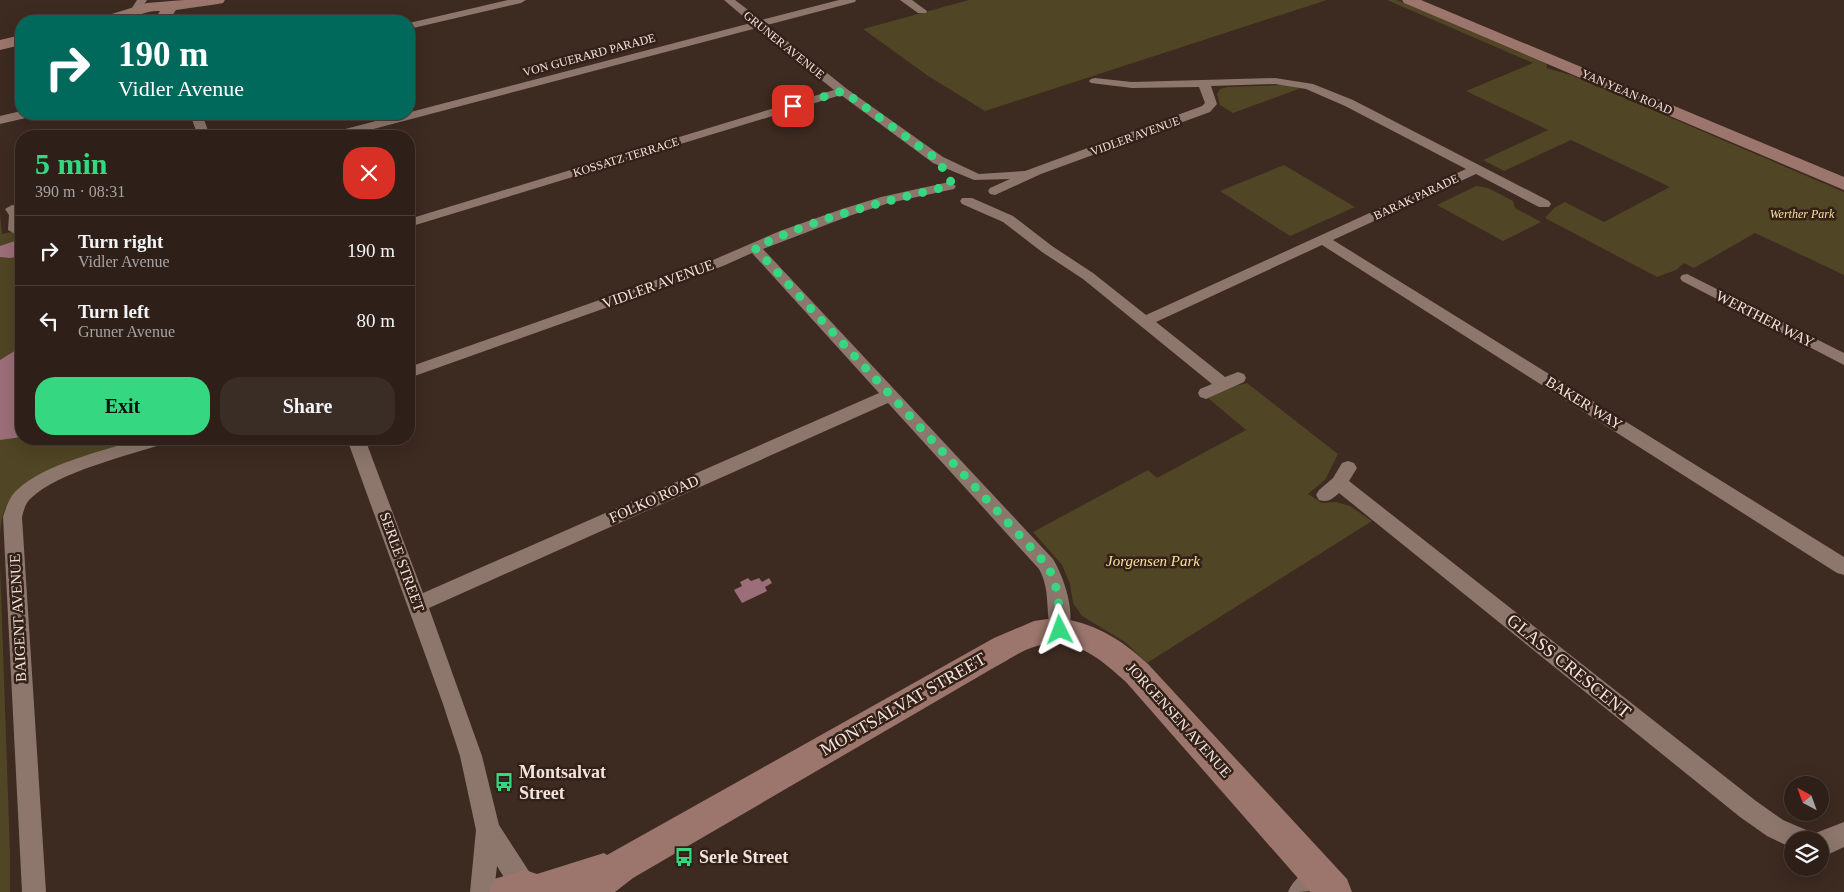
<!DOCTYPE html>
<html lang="en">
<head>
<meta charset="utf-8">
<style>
	:root { --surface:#2e2019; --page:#3a2d26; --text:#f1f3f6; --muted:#a7a3a2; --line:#493e38; --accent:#35d881 }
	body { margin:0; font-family:Georgia,serif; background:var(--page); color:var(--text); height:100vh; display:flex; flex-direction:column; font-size:19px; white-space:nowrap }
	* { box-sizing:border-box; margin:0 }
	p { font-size:16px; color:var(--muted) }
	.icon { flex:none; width:28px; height:28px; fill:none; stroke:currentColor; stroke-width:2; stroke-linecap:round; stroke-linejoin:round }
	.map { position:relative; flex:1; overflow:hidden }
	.details { position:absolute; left:15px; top:130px; width:400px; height:315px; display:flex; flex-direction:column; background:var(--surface); border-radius:20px; box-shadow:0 5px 20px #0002,0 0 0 1px var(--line) }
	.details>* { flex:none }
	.guide { position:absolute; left:15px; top:15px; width:400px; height:105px; border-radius:20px; box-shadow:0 5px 20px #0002,0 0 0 1px var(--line); background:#00695c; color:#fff; overflow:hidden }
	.needle { width:32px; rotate:319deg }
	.buttons { position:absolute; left:1784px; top:776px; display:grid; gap:10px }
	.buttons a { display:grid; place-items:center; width:45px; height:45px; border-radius:50%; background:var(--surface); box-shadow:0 5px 20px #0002,0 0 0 1px var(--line); font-size:25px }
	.pin { position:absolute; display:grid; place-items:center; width:42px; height:42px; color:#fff; margin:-21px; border-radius:10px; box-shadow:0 2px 8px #0006 }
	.me { position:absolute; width:55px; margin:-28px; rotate:357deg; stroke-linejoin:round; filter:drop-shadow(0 0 4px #0008) }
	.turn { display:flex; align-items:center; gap:18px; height:105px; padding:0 20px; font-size:22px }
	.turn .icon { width:65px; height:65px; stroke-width:2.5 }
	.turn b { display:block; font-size:35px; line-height:42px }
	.round { display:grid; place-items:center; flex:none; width:52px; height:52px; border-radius:20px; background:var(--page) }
	.overview { display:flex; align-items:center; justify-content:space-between; height:85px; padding:0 20px }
	h1 { font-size:30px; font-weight:800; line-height:38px; color:var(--accent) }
	.action { display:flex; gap:10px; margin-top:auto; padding:10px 20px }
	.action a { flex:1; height:58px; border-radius:20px; background:var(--accent); color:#111; font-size:20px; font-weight:800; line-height:58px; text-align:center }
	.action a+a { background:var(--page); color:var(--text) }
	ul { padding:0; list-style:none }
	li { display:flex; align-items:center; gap:15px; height:70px; padding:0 20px; border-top:1px solid var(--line) }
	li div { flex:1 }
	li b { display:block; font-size:19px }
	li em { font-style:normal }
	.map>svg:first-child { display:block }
	.green { fill:#504524 }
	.water { fill:#9c6e79 }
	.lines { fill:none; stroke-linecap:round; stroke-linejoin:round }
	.street { fill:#8d766b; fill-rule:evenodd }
	.secondary { fill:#9c766c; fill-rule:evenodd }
	.route { stroke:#35d881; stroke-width:9; stroke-dasharray:0 16.2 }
	.labels { text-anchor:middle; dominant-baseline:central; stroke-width:5; stroke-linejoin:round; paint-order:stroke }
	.far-street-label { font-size:12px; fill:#f0e3dd; stroke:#332017 }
	.far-park-label { font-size:12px; font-style:italic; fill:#fbe19d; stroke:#332017 }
	.street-label { font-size:15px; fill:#f0e3dd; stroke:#332017 }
	.park-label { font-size:15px; font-style:italic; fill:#fbe19d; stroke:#332017 }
	.near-street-label { font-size:18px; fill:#f0e3dd; stroke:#332017 }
	.near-poi-label { font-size:18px; font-weight:bold; fill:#f0e3dd; stroke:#332017; text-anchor:start }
</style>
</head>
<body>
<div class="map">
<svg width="1844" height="892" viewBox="0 0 1844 892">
	<rect width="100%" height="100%" fill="#3d2a21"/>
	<path class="green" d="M 969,0 L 1327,0 L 985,111 L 928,76 L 863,29 Z
		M 1387,0 L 1397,0 L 1545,63 L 1547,65 L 1546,68 L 1571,75 L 1844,192 L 1844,275 L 1755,233 L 1694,268 L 1684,263 L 1676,270 L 1657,277 L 1545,218 L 1554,208 L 1565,202 L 1604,222 L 1670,187 L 1571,140 L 1504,171 L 1483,160 L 1548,130 L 1466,91 L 1533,63 Z
		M 1283,85 L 1301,88 L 1233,113 L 1220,105 L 1217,94 L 1220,89 L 1228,87 Z
		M 1284,165 L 1355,207 L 1290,236 L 1220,191 Z
		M 1476,186 L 1488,188 L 1513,201 L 1515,208 L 1541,222 L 1503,241 L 1437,205 Z
		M 0,214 L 2,234 L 21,230 L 21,439 L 140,439 L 11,498 C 0,514 0,530 0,548 Z
		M 1247,383 L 1338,454 L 1325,480 L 1308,494 L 1322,503 L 1336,502 L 1350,506 L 1372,521 L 1147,663 L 1125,642 L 1082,616 L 1073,603 L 1070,584 L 1062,565 L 1033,532 L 1148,470 L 1157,478 L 1246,430 L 1208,398 L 1235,386 Z
		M 0,562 L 10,854 L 10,892 L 0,892 Z"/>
	<path class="water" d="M 21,239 L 21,256 L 10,258 L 0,257 L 0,246 Z
		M 21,347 L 21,437 L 0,440 L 0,360 Z
		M 748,578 L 751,581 L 759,578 L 762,582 L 769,578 L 772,583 L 765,587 L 767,591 L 742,603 L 734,590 L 742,586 L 740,582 Z"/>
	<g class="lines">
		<path class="street" d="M 137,0 L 147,0 L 139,13 L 131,13 L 130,11 Z
			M 508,0 L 526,0 L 521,3 L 409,29 L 409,23 Z
			M 724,0 L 735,0 L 761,20 L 839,0 L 856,0 L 855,2 L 767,25 L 847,89 L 943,157 L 979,174 L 1025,171 L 1202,106 L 1205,103 L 1199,87 L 1132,88 L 1091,83 L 1089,81 L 1091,79 L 1095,78 L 1132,82 L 1275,78 L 1313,84 L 1353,100 L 1549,201 L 1551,204 L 1549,207 L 1539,207 L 1476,174 L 1333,240 L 1844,557 L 1844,575 L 1837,573 L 1322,245 L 1156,322 L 1225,377 L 1238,372 L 1244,374 L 1246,378 L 1244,382 L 1206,399 L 1200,397 L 1198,393 L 1200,389 L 1212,384 L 1083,279 L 1042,252 L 1003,222 L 962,204 L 960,201 L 962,198 L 972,198 L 1013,216 L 1052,246 L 1093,273 L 1146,315 L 1466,169 L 1345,106 L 1306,89 L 1275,84 L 1211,86 L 1217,104 L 1210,112 L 1041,174 L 995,195 L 990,194 L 988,191 L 990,188 L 1010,179 L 974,180 L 933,163 L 841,95 L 409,227 L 409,219 L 834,90 L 757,28 L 347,136 L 328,136 L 330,133 L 751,23 Z
			M 900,0 L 912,0 L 927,11 L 926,13 L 918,13 Z
			M 21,111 L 21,114 L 32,114 L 30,117 L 0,124 L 0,116 Z
			M 190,114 L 202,114 L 210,136 L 198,136 Z
			M 949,182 L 956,186 L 954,189 L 889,203 L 852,215 L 763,249 L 1053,559 C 1064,577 1077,615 1067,636 L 1060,639 L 1053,636 C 1044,618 1052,592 1039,569 L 888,403 L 429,608 L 482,756 L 499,825 L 534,879 L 537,888 L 536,892 L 513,892 L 497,866 L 494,892 L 470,892 L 476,830 L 460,756 L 443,704 L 347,439 L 365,439 L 423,593 L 879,393 L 752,253 L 723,266 L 409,378 L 409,367 L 713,260 L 780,231 L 842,209 L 881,197 Z
			M 12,205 L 17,206 L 21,213 L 21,231 L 15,234 L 8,230 L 9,215 L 5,209 Z
			M 1687,274 L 1844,353 L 1844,365 L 1682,281 L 1680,278 L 1682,275 Z
			M 141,439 L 169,439 L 166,443 C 128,456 59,471 30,499 C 25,504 24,510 22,517 L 46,892 L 22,892 L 3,517 C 6,507 10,496 17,490 C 44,464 105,450 141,439 Z
			M 1348,461 L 1354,463 L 1357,468 L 1349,481 L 1756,801 L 1783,820 L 1811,832 L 1813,834 L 1844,822 L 1844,847 L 1829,854 L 1820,855 L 1820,840 L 1792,840 L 1792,848 L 1767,836 L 1740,817 L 1339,493 C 1332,499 1328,503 1319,500 L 1316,495 L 1319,490 L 1333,478 L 1342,463 Z
			M 1320,864 L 1329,867 L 1332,876 C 1323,892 1307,892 1288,892 C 1293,879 1307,869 1320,864 Z"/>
		<path class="secondary" d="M 184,0 L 225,0 L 223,3 L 218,4 L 176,10 C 167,25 158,21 142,21 L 144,18 L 158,14 L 160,11 C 151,11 144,12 136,17 L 138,21 L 97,21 L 99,18 L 147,3 Z
			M 1402,0 L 1421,0 L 1844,177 L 1844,190 L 1404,3 Z
			M 21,35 L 21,45 L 0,50 L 0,40 Z
			M 1055,618 C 1092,621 1121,639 1148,664 L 1347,879 L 1352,892 L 1310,892 L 1126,682 C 1102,660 1072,634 1037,646 C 1022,650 1008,660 995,667 L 633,878 L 615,892 L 489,892 L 494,879 L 525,870 L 537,874 L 604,853 L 607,855 L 994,638 L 1034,621 Z"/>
	</g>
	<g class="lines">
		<path class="route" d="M 793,106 L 843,91 L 938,160 L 951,182 L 949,186 C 883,202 817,217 755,248 L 1046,564 C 1059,584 1059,606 1060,630"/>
	</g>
	<defs>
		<g id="bus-bare" transform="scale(1.5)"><path d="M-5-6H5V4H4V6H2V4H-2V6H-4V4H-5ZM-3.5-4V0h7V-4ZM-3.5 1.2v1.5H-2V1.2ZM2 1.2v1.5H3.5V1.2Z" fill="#35d881" stroke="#332017" stroke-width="2.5" paint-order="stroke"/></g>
	</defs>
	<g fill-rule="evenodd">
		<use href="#bus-bare" x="504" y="782"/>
		<use href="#bus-bare" x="684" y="857"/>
	</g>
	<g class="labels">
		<g class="far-street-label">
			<text transform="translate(784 45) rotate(39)">GRUNER AVENUE</text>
			<text transform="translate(589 55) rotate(-15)">VON GUERARD PARADE</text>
			<text transform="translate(1627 92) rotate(23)">YAN YEAN ROAD</text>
			<text transform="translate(1135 136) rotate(-20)">VIDLER AVENUE</text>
			<text transform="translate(626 157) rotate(-17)">KOSSATZ TERRACE</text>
			<text transform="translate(1416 197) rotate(-25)">BARAK PARADE</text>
		</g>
		<g class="far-park-label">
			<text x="1802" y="214">Werther Park</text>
		</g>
		<g class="street-label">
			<text transform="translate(658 284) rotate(-20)">VIDLER AVENUE</text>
			<text transform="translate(1765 319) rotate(27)">WERTHER WAY</text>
			<text transform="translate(1584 403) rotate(32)">BAKER WAY</text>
			<text transform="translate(654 499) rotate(-24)">FOLKO ROAD</text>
			<text transform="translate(402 562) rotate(70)">SERLE STREET</text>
			<text transform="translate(18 618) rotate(-93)">BAIGENT AVENUE</text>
			<text transform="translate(1179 720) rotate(48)">JORGENSEN AVENUE</text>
		</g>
		<g class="park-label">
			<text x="1153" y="561">Jorgensen Park</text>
		</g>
		<g class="near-street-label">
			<text transform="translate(1569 666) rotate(39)">GLASS CRESCENT</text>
			<text transform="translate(903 704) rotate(-30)">MONTSALVAT STREET</text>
		</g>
		<g class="near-poi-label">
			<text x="519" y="772">Montsalvat<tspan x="519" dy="21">Street</tspan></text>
			<text x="699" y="857">Serle Street</text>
		</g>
	</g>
</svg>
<div class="buttons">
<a><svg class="needle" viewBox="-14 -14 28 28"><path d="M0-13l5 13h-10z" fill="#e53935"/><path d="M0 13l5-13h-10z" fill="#a7a3a2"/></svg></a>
<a><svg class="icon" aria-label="layers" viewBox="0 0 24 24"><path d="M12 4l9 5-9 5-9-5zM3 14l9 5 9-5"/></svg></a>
</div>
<div class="pin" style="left:793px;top:106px;background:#d93025"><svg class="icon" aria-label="arrive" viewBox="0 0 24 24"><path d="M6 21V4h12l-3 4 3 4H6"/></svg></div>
<svg class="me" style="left:1060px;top:630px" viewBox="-20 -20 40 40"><path d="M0-17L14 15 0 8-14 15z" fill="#35d881" stroke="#fff" stroke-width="4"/></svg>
<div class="guide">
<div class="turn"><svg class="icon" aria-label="right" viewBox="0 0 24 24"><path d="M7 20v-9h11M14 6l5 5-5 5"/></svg><div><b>190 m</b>Vidler Avenue</div></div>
</div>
<section class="details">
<div class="overview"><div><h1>5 min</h1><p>390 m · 08:31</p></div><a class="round" style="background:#d93025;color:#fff"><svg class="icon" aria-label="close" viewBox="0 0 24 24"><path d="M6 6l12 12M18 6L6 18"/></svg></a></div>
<ul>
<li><svg class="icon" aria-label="right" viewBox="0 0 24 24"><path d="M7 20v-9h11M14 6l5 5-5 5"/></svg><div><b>Turn right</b><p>Vidler Avenue</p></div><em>190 m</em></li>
<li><svg class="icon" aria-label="left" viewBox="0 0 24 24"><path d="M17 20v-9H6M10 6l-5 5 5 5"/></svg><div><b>Turn left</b><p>Gruner Avenue</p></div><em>80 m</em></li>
</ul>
<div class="action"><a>Exit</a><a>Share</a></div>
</section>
</div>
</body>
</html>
